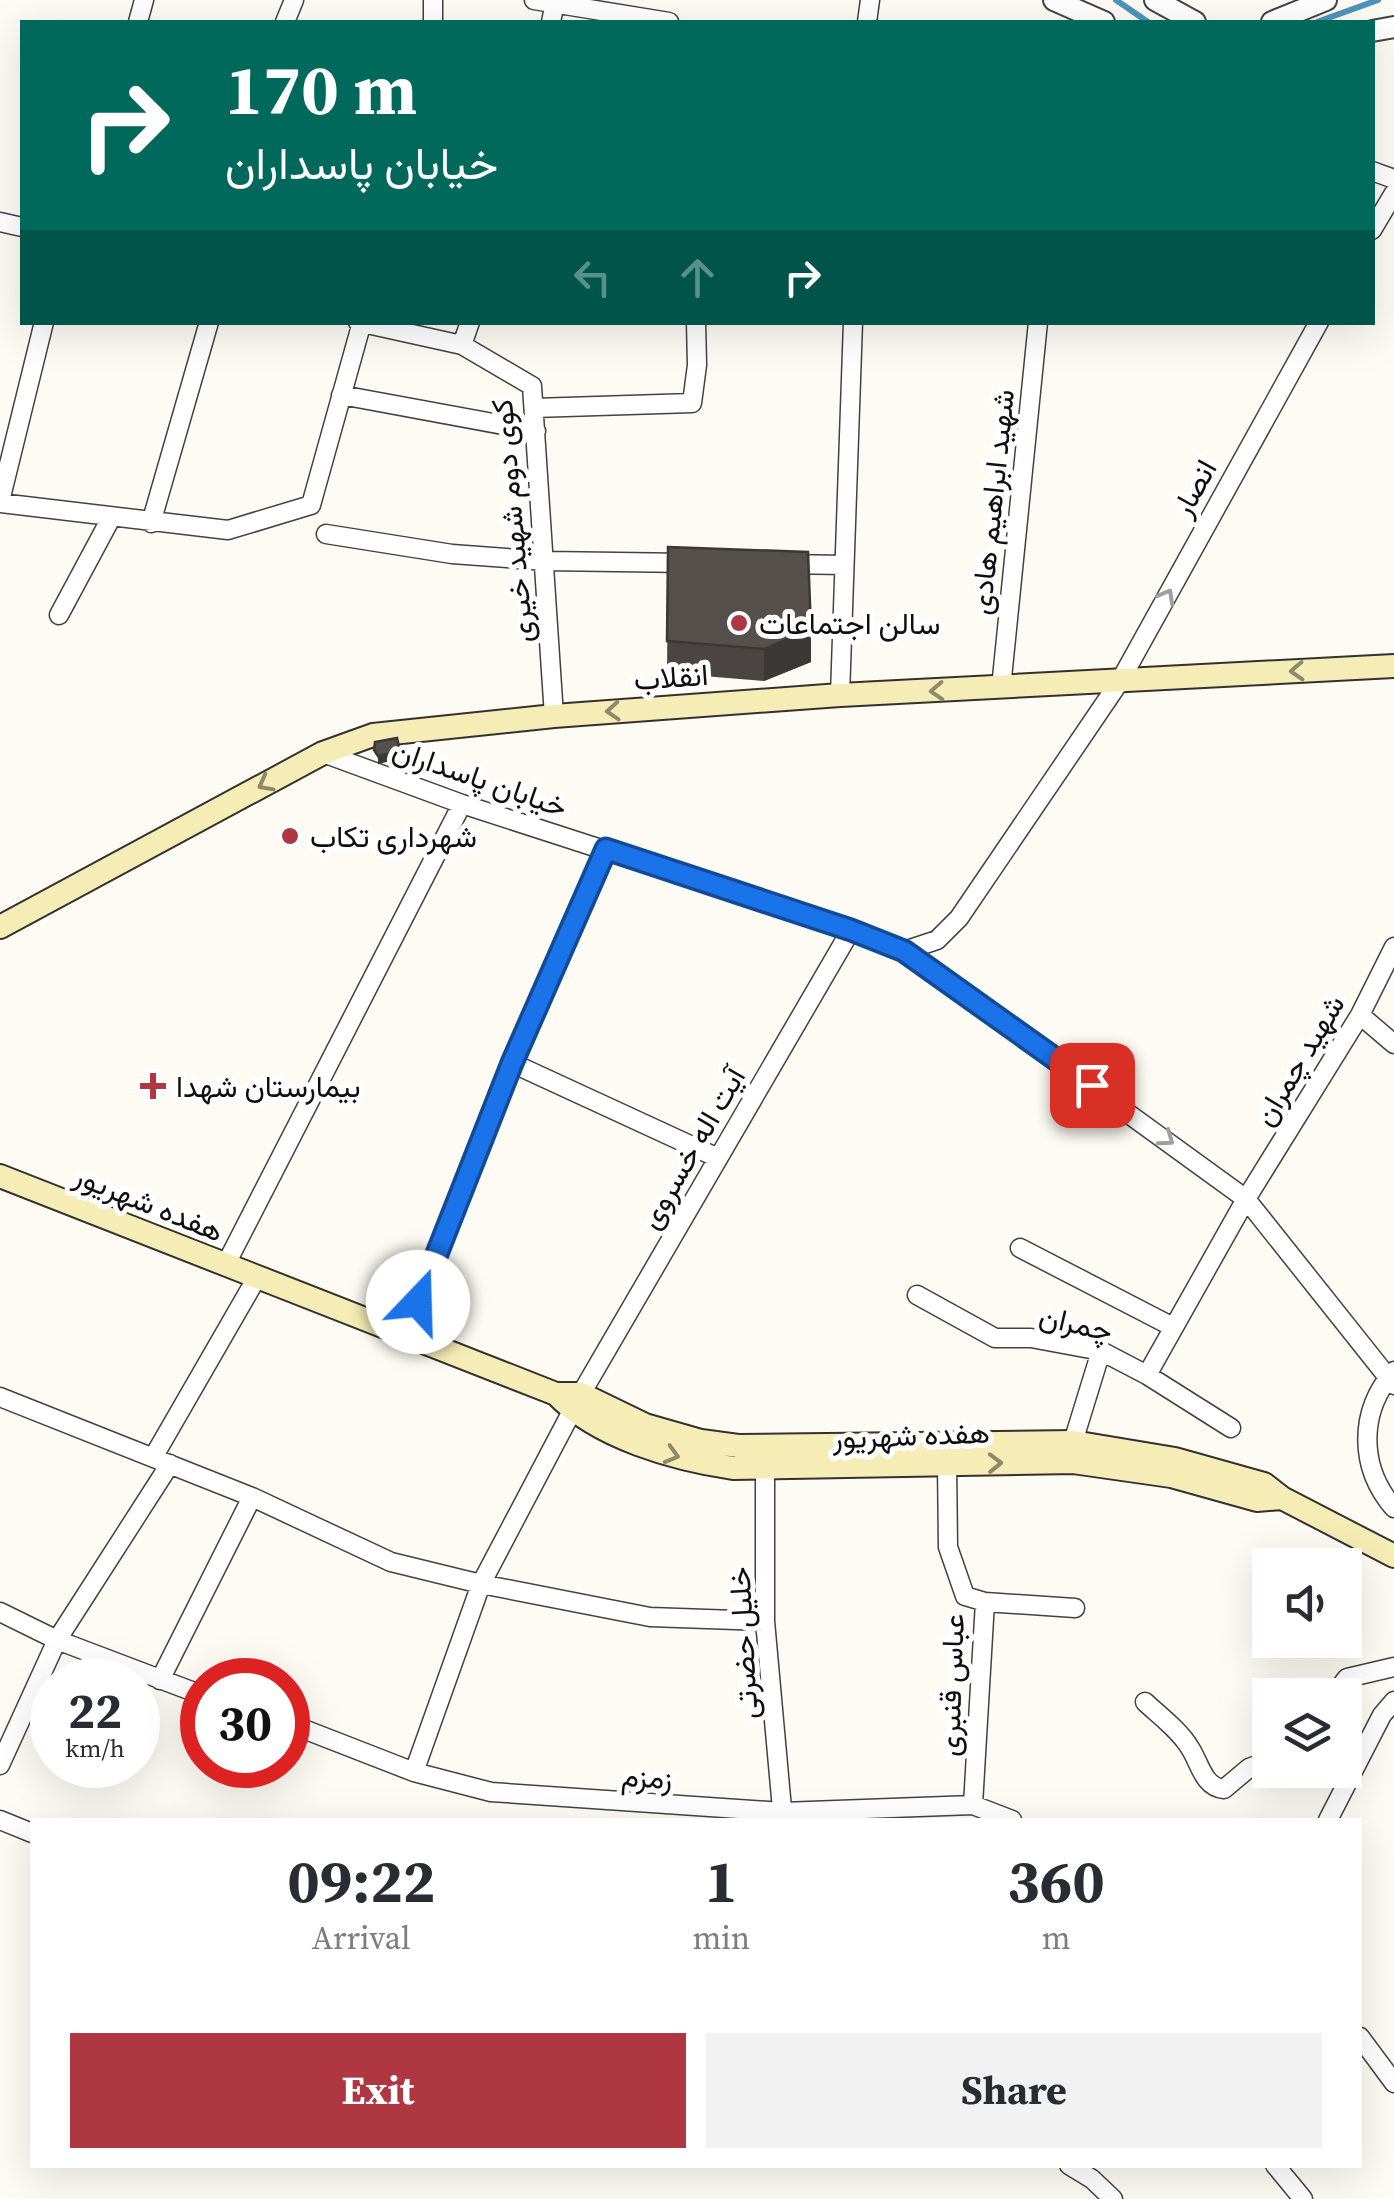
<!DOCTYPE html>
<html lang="en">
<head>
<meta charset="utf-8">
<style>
	:root { --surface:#fff; --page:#f2f2f3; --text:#2b2b33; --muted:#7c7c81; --accent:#af3741 }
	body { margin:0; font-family:"Source Serif 4",Vazirmatn,serif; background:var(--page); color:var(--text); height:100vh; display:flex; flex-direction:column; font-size:38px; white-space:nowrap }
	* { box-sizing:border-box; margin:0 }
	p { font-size:32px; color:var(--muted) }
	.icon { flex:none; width:55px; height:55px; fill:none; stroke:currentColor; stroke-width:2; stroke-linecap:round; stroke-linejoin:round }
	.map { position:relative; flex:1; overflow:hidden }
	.panel { position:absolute; left:30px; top:1818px; width:1332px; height:350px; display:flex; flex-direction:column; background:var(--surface); border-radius:0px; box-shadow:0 10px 40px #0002 }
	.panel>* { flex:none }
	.guide { position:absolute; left:20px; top:20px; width:1355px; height:305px; border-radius:0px; box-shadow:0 10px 40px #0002; background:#00695c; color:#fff; overflow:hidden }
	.tools { position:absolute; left:1252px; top:1548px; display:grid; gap:20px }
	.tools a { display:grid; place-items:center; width:110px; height:110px; border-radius:0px; background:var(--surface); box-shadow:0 10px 40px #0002; font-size:50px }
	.speed { position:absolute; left:30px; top:1658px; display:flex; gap:20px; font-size:50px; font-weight:700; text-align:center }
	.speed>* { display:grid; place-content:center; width:130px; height:130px; border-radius:50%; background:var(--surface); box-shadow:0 10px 40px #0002; line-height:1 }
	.speed small { font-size:25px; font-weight:400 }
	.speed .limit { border:15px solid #d22; background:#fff; color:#111 }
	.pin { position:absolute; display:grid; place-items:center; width:85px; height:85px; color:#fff; margin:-42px; border-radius:20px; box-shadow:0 5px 15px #0006 }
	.me { position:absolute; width:110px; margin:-55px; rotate:21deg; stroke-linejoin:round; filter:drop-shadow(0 0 8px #0008) }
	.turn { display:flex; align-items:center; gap:35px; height:210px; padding:0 40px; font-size:45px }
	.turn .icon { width:130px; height:130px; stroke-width:2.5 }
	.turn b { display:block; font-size:70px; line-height:85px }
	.lanes { display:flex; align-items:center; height:95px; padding:0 40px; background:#0003; justify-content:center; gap:50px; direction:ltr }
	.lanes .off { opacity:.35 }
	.eta { display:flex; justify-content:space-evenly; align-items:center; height:170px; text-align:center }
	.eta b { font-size:60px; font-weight:700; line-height:70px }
	.button { display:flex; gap:20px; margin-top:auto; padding:20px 40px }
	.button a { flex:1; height:115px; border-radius:0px; background:var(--accent); color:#fff; font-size:40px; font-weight:700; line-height:115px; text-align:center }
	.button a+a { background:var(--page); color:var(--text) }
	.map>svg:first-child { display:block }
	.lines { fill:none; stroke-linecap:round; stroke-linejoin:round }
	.stream { stroke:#4c94be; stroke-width:6 }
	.minor-casing { stroke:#424242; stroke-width:21 }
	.tertiary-casing { stroke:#424242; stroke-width:24 }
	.secondary-casing { stroke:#313131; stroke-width:26 }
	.minor { stroke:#fff; stroke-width:18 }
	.tertiary { stroke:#fff; stroke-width:20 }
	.secondary { stroke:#f6ecb5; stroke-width:22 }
	.wall { fill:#4a4542 }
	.shaded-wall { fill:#3c3836 }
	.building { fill:#56504d; stroke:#3c3836; stroke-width:2.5 }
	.oneway { stroke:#9f9f9f }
	.oneway2 { stroke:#8e896a }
	.route-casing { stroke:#114b97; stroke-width:25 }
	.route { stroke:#1a73e8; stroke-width:18 }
	.poi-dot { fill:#af3741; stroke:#fff; stroke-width:4 }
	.labels { text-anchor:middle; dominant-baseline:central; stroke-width:10; stroke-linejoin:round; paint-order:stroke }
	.street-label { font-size:30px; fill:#0f0f0f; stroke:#fff }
	.poi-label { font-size:30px; fill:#0f0f0f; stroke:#fff; text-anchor:start }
</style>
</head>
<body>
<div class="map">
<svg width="1394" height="2199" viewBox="0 0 1394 2199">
	<rect width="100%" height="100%" fill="#fdfbf3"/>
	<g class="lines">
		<path class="stream" d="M 1116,0 L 1148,22
			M 1317,22 L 1378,0"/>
		<g class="minor-casing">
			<path id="minor" d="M 534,0 L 669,22
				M 138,22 L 144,0
				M 285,22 L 294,0
				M 433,22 L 433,0
				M 551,22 L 555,2
				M 867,22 L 870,0
				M 1372,171 L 1394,179
				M 0,222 L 22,227
				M 1372,230 L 1394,193
				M 358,322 L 462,345 L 532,386 L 554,716
				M 462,345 L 470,322
				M 341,395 L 536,431
				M 534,408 L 692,403 L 697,365 L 696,322
				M 0,501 L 44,322
				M 0,503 L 228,530 L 311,505 L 362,322
				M 151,523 L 209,322
				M 326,534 L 452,554 L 546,561 L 688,563
				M 784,564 L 844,565
				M 59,615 L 111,518
				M 1001,688 L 1038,322
				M 840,695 L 853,322
				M 323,753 L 462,804 L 851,930 L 904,951 L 1246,1199 L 1394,1385
				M 904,951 L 937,940 L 959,918 L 1120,681 L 1319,322
				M 1360,1015 L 1394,1044
				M 512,1063 L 718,1158
				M 1020,1248 L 1173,1327
				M 225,1266 L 462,804
				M 917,1295 L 995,1338 L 1031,1338 L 1101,1351 L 1147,1375 L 1246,1199 L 1360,1015 L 1394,947
				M 405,1337 L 512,1063 L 605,849
				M 1394,1371 C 1358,1412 1359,1468 1394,1508
				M 1147,1375 L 1231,1428
				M 0,1397 L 252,1497 L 391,1562 L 481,1584 L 650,1617 L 765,1621
				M 1073,1442 L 1101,1351
				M 154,1456 L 256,1279
				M 947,1463 L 948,1547 L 965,1596 L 985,1602 L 973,1805
				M 765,1470 L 765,1621 L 783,1820
				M 985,1602 L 1075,1608
				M 0,1612 L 57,1640 L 202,1695
				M 160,1680 L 252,1497
				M 1334,1695 L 1347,1678 L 1394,1667
				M 1145,1702 C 1160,1716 1180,1731 1190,1748 C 1200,1763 1203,1787 1224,1789 L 1249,1768 L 1270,1760
				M 288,1723 L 414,1772 L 491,1792 L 782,1812 L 973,1805 L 1012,1820
				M 0,1765 L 57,1640 L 170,1464
				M 414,1772 L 481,1584 L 581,1394 L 851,930
				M 0,1820 L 32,1833
				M 1328,1820 L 1382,1715 L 1394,1701
				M 1360,2037 L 1394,2083
				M 1069,2165 L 1092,2179 L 1113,2199
				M 1275,2165 L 1303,2199"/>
		</g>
		<g class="tertiary-casing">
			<path id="tertiary" d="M 1054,0 L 1104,22
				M 1155,0 L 1195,22
				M 1272,22 L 1326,0
				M 1372,31 L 1394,27"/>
		</g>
		<g class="secondary-casing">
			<path id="secondary" d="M 0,927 L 323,753 L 373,735 L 554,716 L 840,695 L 1394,666
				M 0,1176 L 556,1394 L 581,1394 L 645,1425 L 701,1441 L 738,1446 L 1073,1442 L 1175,1459 L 1264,1484 L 1282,1498 L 1394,1556
				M 556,1394 C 598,1438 674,1459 733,1468 L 1073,1462 L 1171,1476 L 1257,1500 L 1282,1498"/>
		</g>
		<use href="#minor" class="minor"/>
		<use href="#tertiary" class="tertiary"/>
		<use href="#secondary" class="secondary"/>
	</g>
	<path class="wall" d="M 668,547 L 811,662 L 764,681 L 667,673 Z"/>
	<path class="shaded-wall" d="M 811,630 L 811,662 L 764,681 L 764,649 Z
		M 400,751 L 400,759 L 378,764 L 378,756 Z"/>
	<path class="building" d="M 668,547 L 808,552 L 811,630 L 764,649 L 667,641 Z
		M 397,738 L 400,751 L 378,756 L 374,750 L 375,742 Z"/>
	<defs><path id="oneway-chevron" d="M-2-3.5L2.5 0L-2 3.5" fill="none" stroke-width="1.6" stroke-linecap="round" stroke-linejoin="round" transform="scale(2.5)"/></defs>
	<g class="oneway">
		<use href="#oneway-chevron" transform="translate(1167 596) rotate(-61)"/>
		<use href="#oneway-chevron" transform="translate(1167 1139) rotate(36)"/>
	</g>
	<g class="oneway2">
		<use href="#oneway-chevron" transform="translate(1297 671) rotate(177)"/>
		<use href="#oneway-chevron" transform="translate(937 691) rotate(177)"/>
		<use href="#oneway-chevron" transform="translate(613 711) rotate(176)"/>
		<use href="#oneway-chevron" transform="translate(265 784) rotate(152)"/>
		<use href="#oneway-chevron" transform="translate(672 1455) rotate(16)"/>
		<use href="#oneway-chevron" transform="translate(995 1463) rotate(-1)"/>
	</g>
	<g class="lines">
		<g class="route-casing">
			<path id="route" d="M 418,1302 L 512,1063 L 606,849 L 851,930 L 904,951 L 1092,1085"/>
		</g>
		<use href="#route" class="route"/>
	</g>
	<g class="poi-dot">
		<circle cx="739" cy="623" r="10"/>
		<circle cx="290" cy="836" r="10"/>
		<path d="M148 1071h10v10h10v10h-10v10h-10v-10h-10v-10h10z"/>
	</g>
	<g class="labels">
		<g class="street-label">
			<text transform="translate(1194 488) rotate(-61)">انصار</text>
			<text transform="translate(992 502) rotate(-84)">شهید ابراهیم هادی</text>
			<text transform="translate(512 521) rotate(-95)">کوی دوم شهید خیری</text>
			<text transform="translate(671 677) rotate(-4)">انقلاب</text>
			<text transform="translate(480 778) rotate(19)">خیابان پاسداران</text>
			<text transform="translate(1299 1060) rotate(-59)">شهید چمران</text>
			<text transform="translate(692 1148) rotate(-60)">آیت اله خسروی</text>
			<text transform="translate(149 1203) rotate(22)">هفده شهریور</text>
			<text transform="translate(1076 1323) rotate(13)">چمران</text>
			<text transform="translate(911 1435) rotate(-2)">هفده شهریور</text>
			<text transform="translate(743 1643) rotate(-93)">خلیل حضرتی</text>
			<text transform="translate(951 1685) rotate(-88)">عباس قنبری</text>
			<text transform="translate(647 1777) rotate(4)">زمزم</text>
		</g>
		<g class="poi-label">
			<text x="759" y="623">سالن اجتماعات</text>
			<text x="310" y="836">شهرداری تکاب</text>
			<text x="176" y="1086">بیمارستان شهدا</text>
		</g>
	</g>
</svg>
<div class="tools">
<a><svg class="icon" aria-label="sound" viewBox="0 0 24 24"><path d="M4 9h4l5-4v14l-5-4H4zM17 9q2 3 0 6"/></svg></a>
<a><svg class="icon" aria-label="layers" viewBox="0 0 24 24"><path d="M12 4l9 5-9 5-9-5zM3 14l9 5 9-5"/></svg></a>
</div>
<div class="speed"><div>22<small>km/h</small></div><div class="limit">30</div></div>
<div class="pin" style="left:1092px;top:1085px;background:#d93025"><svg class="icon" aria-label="arrive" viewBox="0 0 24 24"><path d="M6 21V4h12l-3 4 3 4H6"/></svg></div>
<svg class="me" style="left:418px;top:1302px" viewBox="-20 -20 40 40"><circle r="19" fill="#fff"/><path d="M0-13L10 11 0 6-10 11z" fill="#1a73e8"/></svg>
<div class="guide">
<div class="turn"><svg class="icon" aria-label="right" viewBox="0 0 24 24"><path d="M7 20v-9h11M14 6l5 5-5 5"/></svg><div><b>170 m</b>خیابان پاسداران</div></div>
<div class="lanes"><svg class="icon off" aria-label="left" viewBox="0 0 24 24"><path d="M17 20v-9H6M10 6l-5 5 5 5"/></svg><svg class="icon off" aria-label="ahead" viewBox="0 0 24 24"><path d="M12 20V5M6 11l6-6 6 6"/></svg><svg class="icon" aria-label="right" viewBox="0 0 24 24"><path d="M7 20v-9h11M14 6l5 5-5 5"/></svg></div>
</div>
<section class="panel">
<div class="eta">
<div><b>09:22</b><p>Arrival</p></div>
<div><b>1</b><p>min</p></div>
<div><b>360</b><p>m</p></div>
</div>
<div class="button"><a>Exit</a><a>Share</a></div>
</section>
</div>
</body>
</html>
